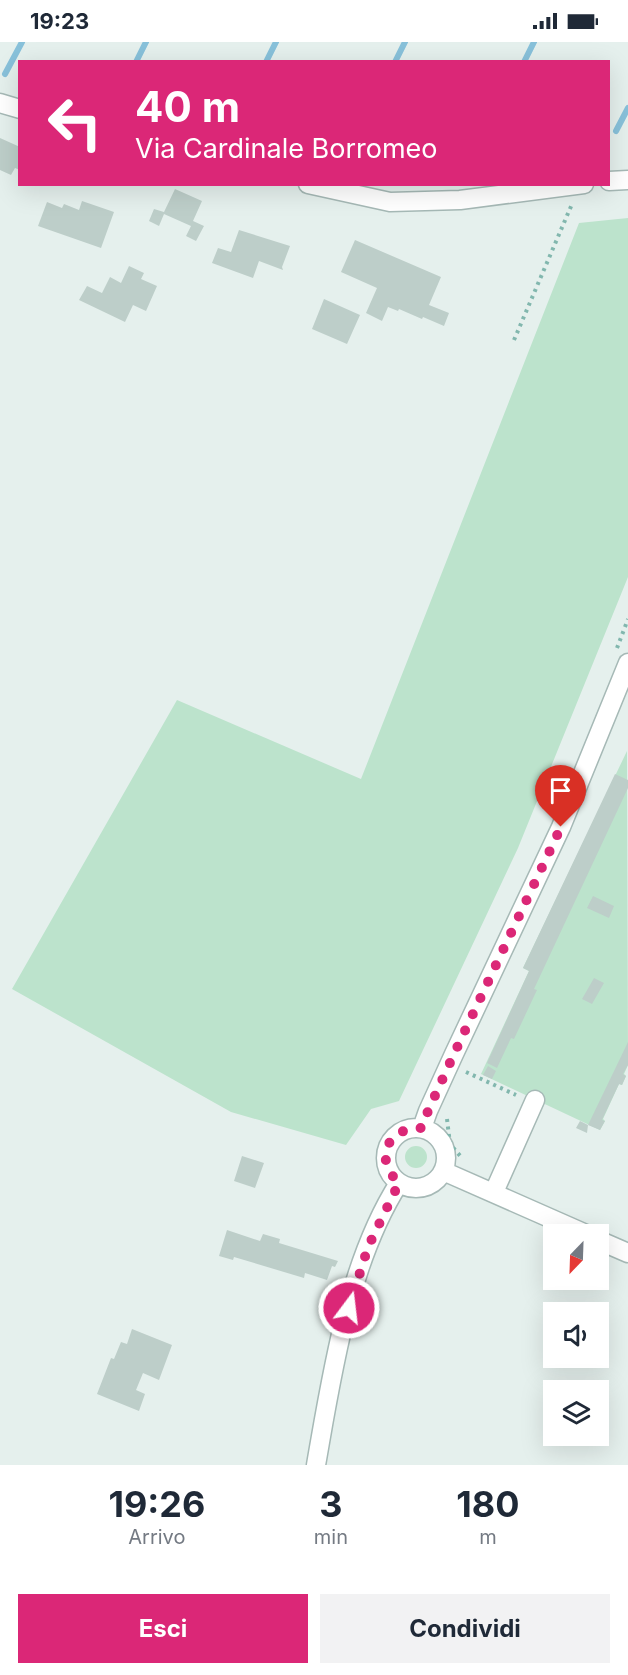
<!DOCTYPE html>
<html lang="it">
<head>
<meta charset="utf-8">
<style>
	:root { --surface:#fff; --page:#f2f2f3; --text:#1f2937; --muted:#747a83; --accent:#db2777 }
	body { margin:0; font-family:Inter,sans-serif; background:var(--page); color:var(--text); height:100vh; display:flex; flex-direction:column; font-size:22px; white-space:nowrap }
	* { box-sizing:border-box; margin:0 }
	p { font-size:20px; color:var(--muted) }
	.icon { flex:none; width:33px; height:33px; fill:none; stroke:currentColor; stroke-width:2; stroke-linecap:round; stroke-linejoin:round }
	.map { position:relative; height:1423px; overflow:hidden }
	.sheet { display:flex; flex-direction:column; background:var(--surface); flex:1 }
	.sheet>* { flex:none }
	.hud { position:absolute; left:18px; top:18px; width:592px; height:126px; border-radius:0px; box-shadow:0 6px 24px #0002; background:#db2777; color:#fff; overflow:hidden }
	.needle { width:39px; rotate:203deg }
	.fabs { position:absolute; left:543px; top:1182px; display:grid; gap:12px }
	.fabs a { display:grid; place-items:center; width:66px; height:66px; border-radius:0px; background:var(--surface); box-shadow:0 6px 24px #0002; font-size:30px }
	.pin { position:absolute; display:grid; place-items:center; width:51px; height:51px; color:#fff; margin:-62px -26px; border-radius:50% 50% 50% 0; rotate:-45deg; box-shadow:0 0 6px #0007 }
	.pin .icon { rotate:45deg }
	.me { position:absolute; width:66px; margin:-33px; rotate:15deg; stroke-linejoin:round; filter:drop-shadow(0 0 4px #0008) }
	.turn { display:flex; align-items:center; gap:21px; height:126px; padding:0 18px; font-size:27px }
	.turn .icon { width:78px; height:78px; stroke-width:2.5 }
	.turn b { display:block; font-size:42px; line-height:51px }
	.eta { display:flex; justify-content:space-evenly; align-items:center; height:102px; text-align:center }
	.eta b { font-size:36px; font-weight:700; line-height:42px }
	.action { display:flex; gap:12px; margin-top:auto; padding:12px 18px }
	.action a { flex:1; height:69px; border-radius:0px; background:var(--accent); color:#fff; font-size:24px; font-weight:700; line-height:69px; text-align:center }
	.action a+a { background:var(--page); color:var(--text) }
	.status { display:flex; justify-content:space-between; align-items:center; height:42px; padding:0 30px; background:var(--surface); direction:ltr }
	.status svg { height:16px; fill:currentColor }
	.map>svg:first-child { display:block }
	.green { fill:#bce3cc }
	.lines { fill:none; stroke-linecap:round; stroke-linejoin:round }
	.stream { stroke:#88c1da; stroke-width:6 }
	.building { fill:#bdcec9 }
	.minor-casing { stroke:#a6b9b6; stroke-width:21 }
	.path { stroke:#82b7ae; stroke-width:4; stroke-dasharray:3 4.5; stroke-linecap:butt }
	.minor { stroke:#fff; stroke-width:18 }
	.route { stroke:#db2777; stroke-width:10; stroke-dasharray:0 18 }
</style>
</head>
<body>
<div class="status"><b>19:23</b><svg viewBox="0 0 49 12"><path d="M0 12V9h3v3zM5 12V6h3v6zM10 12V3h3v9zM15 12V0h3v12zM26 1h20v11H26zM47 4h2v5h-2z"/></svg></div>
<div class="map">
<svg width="628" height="1423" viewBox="0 0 628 1423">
	<rect width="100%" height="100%" fill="#e5f0ed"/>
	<path class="green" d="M 628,176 L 628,535 L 518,806 L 399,1059 L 371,1067 L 346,1103 L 231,1070 L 12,947 L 177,658 L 361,737 L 579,181 Z
		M 627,709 L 628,1023 L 624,1032 L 626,1034 L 622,1043 L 619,1042 L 603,1077 L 605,1079 L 600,1088 L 481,1032 L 529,929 L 523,926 Z
		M405 1115a11 11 0 1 1 22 0a11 11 0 1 1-22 0Z"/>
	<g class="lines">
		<path class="stream" d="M 136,20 L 146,0
			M 266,20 L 276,0
			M 395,20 L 405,0
			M 524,20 L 534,0
			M 5,32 L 22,0
			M 616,89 L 628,66"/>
	</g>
	<path class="building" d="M 0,96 L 20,105 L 18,111 L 20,112 L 20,128 L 15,126 L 11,133 L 0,128 Z
		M 175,147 L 202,159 L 193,179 L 204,184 L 196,199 L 186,194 L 191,184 L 164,172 L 159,184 L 149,179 L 154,167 L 164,170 Z
		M 82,159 L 114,170 L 101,206 L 38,184 L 47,160 L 62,166 L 64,162 L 79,168 Z
		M 239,188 L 290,204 L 282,225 L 283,228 L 259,219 L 253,236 L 212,221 L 218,206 L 231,210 Z
		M 355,198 L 441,235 L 429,263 L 449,271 L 444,284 L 423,275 L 422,277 L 399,267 L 398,269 L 388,265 L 382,279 L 366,271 L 377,246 L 341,230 Z
		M 129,224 L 144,231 L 141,237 L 157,244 L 146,269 L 133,263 L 125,280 L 79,258 L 87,244 L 102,251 L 110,235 L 121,241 Z
		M 324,257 L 360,273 L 347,302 L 312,287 Z
		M 615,732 L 628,738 L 628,746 L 534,947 L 537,948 L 514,997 L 511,996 L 497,1026 L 487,1021 L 529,929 L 523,926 Z
		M 593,854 L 614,864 L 609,876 L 587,866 Z
		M 594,936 L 604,941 L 592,962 L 582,957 Z
		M 628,1000 L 628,1023 L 623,1032 L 626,1034 L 622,1043 L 619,1042 L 602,1078 L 605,1079 L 600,1088 L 588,1083 Z
		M 488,1024 L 496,1029 L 492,1037 L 483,1033 Z
		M 580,1079 L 588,1083 L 587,1091 L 576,1086 Z
		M 242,1114 L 264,1121 L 255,1146 L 234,1139 Z
		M 227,1188 L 260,1199 L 263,1192 L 280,1197 L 279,1201 L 338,1219 L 335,1225 L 332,1224 L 327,1238 L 305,1231 L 304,1236 L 234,1215 L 233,1218 L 219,1214 Z
		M 132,1287 L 172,1303 L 159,1338 L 143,1331 L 136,1348 L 145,1352 L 139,1369 L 97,1352 L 111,1316 L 114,1317 L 121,1300 L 127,1302 Z"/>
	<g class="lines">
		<g class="minor-casing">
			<path id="minor" d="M 0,61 L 20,67
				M 609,139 L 628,138
				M 308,142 L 390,160 L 460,158 L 584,142
				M 422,1086 L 428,1069 L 454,1012 L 561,785 L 628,621
				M386 1116a30 30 0 1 1 60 0a30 30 0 1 1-60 0Z
				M 443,1129 L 586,1192
				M 494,1150 L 535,1058
				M 598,1198 L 628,1211
				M 316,1423 C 332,1332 348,1221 399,1141"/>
		</g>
		<path class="path" d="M 514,298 L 572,162
			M 617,606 L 628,577
			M 466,1030 L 516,1053
			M 447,1077 L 450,1102 L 462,1116"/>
		<use href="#minor" class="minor"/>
	</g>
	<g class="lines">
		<path class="route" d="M 349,1266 L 368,1205 L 399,1141 C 373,1117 387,1085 422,1086 L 428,1069 L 454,1012 L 561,785"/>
	</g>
</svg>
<div class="fabs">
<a><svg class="needle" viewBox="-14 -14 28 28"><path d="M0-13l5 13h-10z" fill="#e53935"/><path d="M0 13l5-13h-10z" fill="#747a83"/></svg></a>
<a><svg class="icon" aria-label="sound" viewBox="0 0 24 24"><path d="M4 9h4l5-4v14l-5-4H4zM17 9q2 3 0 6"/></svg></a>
<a><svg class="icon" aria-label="layers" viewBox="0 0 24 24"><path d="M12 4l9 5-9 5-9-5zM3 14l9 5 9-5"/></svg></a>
</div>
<div class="pin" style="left:561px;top:785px;background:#d93025"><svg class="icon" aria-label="arrive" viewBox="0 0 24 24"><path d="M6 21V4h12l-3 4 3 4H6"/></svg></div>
<svg class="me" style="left:349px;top:1266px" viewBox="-20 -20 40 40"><circle r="17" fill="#db2777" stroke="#fff" stroke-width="3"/><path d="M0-11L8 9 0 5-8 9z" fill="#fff"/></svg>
<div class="hud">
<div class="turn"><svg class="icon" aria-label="left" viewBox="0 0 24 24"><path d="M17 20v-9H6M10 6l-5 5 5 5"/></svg><div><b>40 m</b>Via Cardinale Borromeo</div></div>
</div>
</div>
<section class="sheet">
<div class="eta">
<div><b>19:26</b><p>Arrivo</p></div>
<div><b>3</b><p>min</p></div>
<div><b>180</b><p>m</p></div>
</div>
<div class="action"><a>Esci</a><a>Condividi</a></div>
</section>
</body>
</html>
